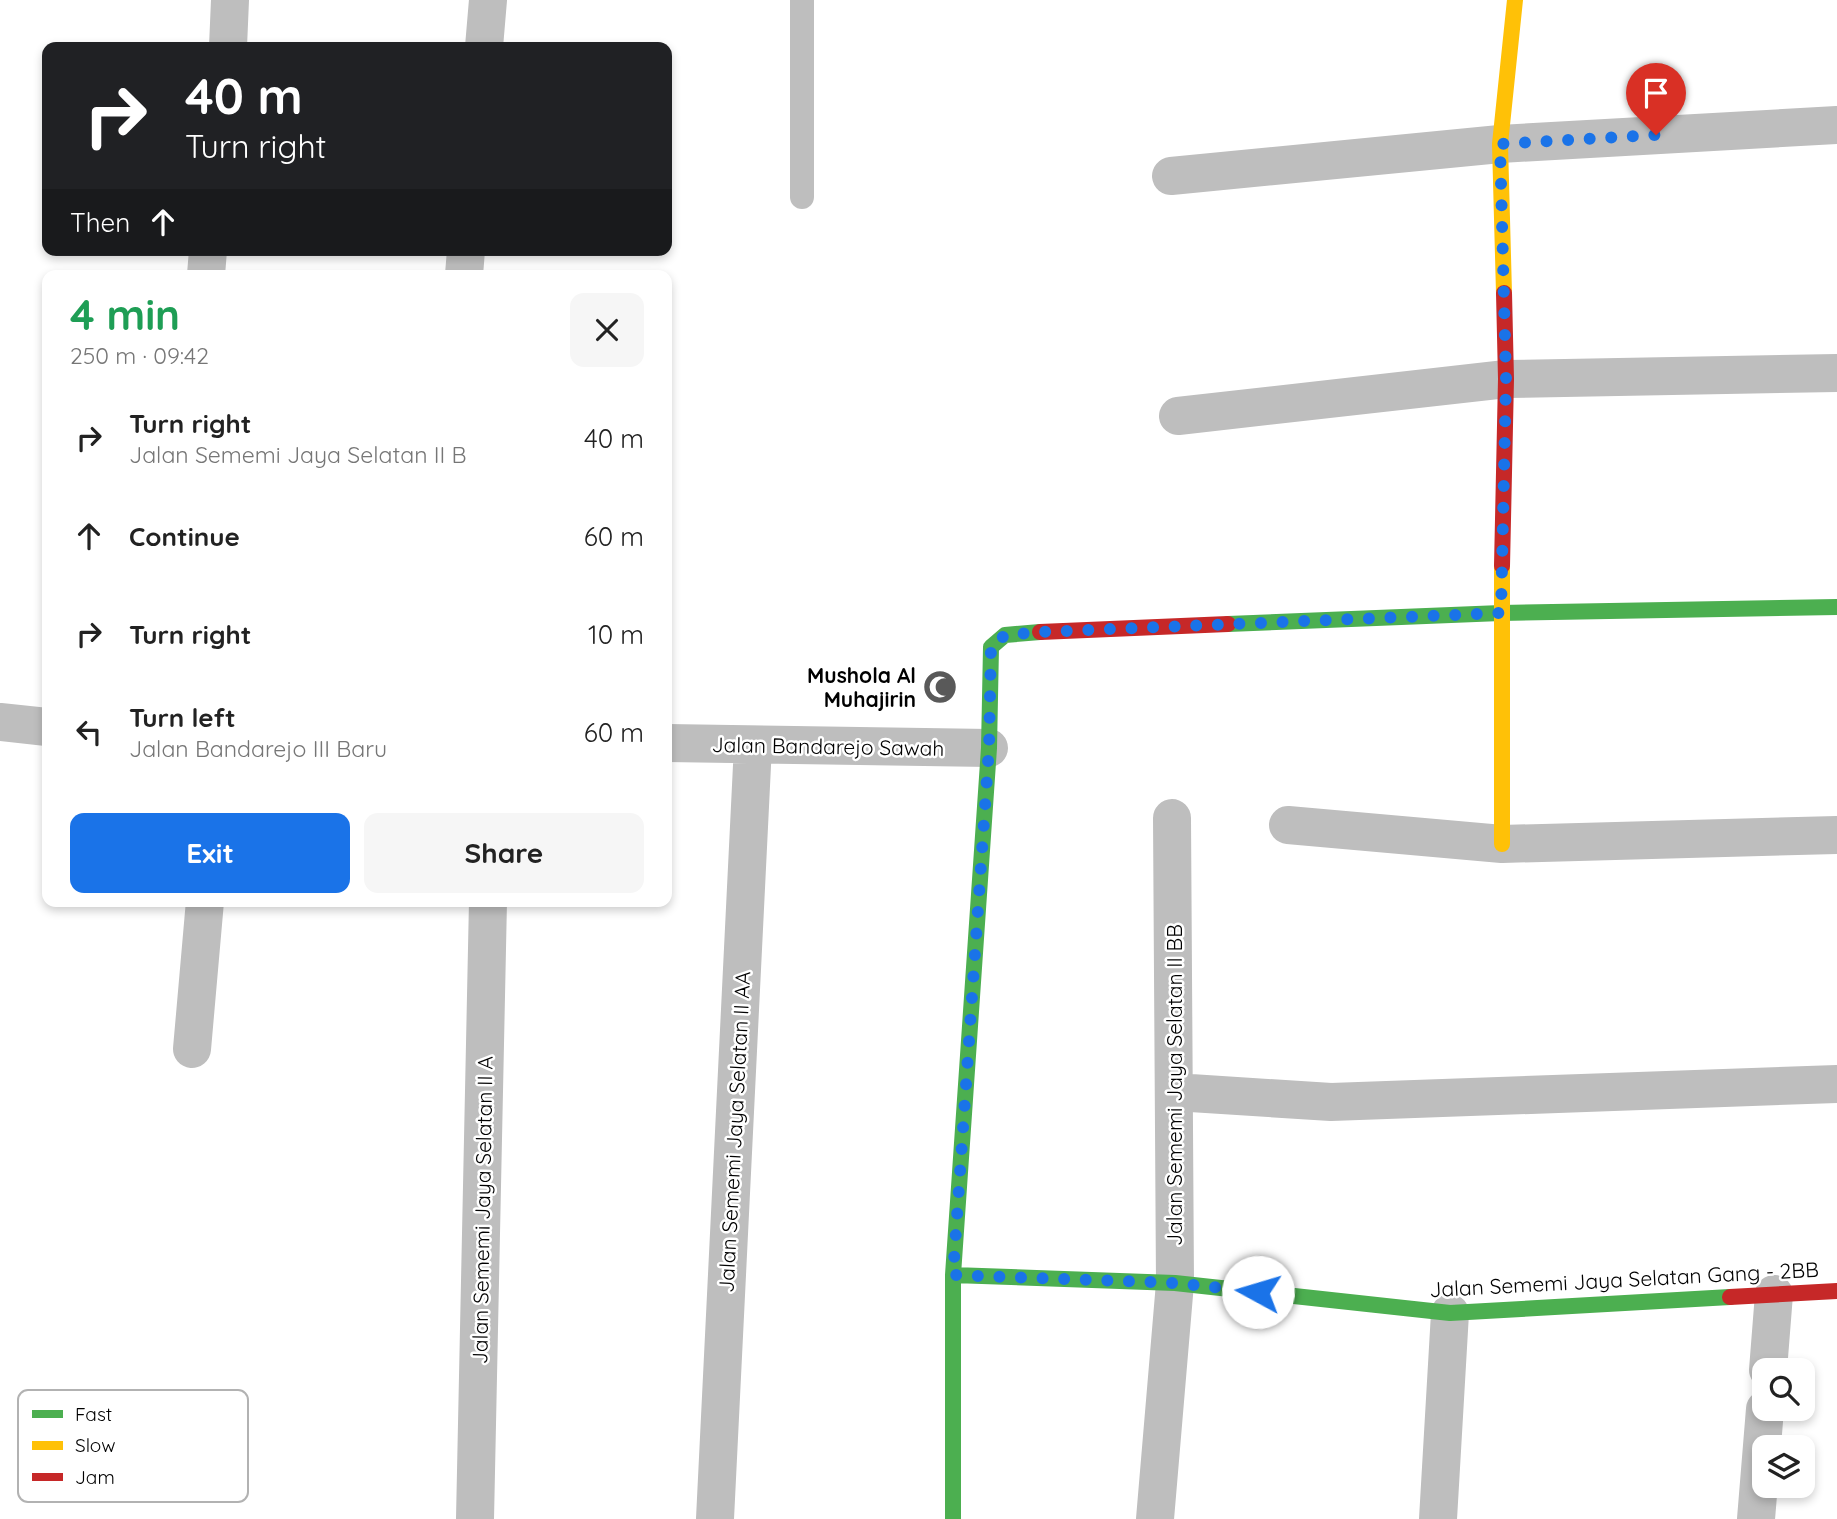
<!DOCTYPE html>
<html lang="en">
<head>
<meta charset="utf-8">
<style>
	:root { --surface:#fff; --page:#f6f6f6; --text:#222; --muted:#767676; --accent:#1a73e8 }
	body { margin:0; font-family:Quicksand,sans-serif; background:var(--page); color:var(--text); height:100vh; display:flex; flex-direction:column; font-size:26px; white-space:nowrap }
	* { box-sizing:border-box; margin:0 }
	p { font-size:23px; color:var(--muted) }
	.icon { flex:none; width:38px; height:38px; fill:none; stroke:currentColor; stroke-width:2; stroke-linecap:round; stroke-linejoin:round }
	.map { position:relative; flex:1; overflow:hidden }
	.drawer { position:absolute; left:42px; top:270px; width:630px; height:637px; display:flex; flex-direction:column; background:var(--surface); border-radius:14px; box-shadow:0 4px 10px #0003 }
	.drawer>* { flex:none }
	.guide { position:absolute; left:42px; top:42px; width:630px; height:214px; border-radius:14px; box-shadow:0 4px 10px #0003; background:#202124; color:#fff; overflow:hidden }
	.fabs { position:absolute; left:1752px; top:1358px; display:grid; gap:14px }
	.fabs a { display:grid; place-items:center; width:63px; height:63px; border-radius:14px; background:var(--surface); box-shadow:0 4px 10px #0003; font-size:35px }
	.pin { position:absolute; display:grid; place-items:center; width:60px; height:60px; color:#fff; margin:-72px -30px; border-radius:50% 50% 50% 0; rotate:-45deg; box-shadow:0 0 7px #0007 }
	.pin .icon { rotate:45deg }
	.me { position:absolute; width:77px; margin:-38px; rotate:276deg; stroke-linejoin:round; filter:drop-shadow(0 0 5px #0008) }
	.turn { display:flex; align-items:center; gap:24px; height:147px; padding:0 28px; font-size:32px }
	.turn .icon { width:91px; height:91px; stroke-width:2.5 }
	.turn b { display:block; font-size:49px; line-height:60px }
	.then { display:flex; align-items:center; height:66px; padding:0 28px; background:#0003; gap:14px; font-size:26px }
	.round { display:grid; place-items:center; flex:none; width:74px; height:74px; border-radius:14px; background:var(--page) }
	.overview { display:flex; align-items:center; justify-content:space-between; height:119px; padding:0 28px }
	h1 { font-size:42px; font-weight:800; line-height:52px; color:#1e9e55 }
	.button { display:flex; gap:14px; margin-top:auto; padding:14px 28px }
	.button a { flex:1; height:80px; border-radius:14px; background:var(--accent); color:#fff; font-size:28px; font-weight:800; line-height:80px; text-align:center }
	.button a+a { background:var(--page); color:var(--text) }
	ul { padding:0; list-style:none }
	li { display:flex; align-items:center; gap:21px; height:98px; padding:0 28px }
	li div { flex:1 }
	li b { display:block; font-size:26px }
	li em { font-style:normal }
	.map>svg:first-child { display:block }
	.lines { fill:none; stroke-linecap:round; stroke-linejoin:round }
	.lane { stroke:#bebebe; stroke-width:24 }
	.street { stroke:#bebebe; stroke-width:38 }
	.fast { stroke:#4caf50; stroke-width:16 }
	.slow { stroke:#ffc107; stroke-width:16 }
	.jam { stroke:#c62828; stroke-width:16 }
	.route { stroke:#1a73e8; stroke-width:12; stroke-dasharray:0 21.6 }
	.labels { text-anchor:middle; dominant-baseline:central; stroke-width:5; stroke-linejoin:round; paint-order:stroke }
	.poi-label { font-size:21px; font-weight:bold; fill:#000; stroke:#fff; text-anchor:end }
	.street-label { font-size:21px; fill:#000; stroke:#fff }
	.key { fill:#fff; stroke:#b2b2b2; stroke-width:2 }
	.key-label { font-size:19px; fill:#000 }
</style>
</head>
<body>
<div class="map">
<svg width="1837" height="1519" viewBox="0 0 1837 1519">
	<rect width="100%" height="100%" fill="#fff"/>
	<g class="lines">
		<path class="lane" d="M 802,0 L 802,197"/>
		<path class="street" d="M 228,47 L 230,0
			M 484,47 L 488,0
			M 1171,176 L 1500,144 L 1837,125
			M 206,275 L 208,250
			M 464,275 L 466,250
			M 1178,416 L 1506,379 L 1837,373
			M 0,722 L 47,727
			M 667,743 L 989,748
			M 1288,825 L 1502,844 L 1837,835
			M 192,1049 L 205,901
			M 1175,1092 L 1331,1102 L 1837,1084
			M 1768,1370 L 1774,1294
			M 475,1519 L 488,901
			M 715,1519 L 753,745
			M 1155,1519 L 1175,1283 L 1172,818
			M 1438,1519 L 1450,1313
			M 1756,1519 L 1765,1409"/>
		<path class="fast" d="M 1228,624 L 1501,613 L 1837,607
			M 953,1275 L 1175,1283 L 1450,1313 L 1730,1297
			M 953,1519 L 953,1275 L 989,748 L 991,647 L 1005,635 L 1040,632"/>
		<path class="slow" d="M 1504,293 L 1500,144 L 1515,0
			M 1502,844 L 1502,566"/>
		<path class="jam" d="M 1502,566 L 1506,379 L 1504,293
			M 1040,632 L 1228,624
			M 1730,1297 L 1837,1291"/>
	</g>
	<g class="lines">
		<path class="route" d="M 1258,1292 L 1175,1283 L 953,1275 L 989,748 L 991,647 L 1005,635 L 1040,632 L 1501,613 L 1506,379 L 1500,144 L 1656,135"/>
	</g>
	<defs>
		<g id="mosque-disc" transform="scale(1.75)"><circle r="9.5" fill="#595959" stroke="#fff"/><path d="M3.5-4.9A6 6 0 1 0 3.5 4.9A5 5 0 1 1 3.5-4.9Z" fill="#fff"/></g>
	</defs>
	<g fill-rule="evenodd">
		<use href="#mosque-disc" x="940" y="687"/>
	</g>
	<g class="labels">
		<g class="poi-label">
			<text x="916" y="675">Mushola Al<tspan x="916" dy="24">Muhajirin</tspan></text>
		</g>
		<g class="street-label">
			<text transform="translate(828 746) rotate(1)">Jalan Bandarejo Sawah</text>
			<text transform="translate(1174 1085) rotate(-90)">Jalan Sememi Jaya Selatan II BB</text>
			<text transform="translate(734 1132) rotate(-87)">Jalan Sememi Jaya Selatan II AA</text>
			<text transform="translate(482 1210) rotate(-89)">Jalan Sememi Jaya Selatan II A</text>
			<text transform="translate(1624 1279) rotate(-3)">Jalan Sememi Jaya Selatan Gang - 2BB</text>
		</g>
	</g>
	<rect x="18" y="1390" width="230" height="112" rx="10" class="key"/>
	<rect x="32" y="1410" width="31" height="8" fill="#4caf50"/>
	<rect x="32" y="1441" width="31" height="9" fill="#ffc107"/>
	<rect x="32" y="1473" width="31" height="8" fill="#c62828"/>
	<g class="key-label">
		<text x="75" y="1421">Fast</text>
		<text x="75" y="1452">Slow</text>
		<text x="75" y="1484">Jam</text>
	</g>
</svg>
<div class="fabs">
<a><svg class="icon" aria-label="search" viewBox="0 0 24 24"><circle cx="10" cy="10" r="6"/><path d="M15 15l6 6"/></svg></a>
<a><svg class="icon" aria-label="layers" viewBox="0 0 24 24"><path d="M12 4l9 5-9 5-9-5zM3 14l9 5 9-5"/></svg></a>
</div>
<div class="pin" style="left:1656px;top:135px;background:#d93025"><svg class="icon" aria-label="arrive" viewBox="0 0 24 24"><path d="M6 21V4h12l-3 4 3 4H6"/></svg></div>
<svg class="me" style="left:1258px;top:1292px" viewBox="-20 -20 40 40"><circle r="19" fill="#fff"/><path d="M0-13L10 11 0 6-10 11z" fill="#1a73e8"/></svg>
<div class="guide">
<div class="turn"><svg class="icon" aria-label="right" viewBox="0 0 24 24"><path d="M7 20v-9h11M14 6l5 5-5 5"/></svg><div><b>40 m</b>Turn right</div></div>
<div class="then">Then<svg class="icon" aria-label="ahead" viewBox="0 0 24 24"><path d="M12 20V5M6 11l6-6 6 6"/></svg></div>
</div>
<section class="drawer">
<div class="overview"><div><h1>4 min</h1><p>250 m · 09:42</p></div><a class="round"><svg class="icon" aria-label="close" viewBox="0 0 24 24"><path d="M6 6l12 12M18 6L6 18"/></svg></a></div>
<ul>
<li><svg class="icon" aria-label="right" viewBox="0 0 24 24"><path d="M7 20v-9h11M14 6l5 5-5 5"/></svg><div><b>Turn right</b><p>Jalan Sememi Jaya Selatan II B</p></div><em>40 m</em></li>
<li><svg class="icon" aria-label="ahead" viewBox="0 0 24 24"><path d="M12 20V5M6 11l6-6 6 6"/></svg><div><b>Continue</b></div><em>60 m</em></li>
<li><svg class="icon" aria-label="right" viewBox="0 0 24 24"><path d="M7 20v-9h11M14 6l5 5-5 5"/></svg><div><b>Turn right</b></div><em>10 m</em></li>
<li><svg class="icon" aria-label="left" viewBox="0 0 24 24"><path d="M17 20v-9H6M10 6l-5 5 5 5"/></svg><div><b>Turn left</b><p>Jalan Bandarejo III Baru</p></div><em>60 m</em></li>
</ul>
<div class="button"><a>Exit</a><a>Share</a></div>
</section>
</div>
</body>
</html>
